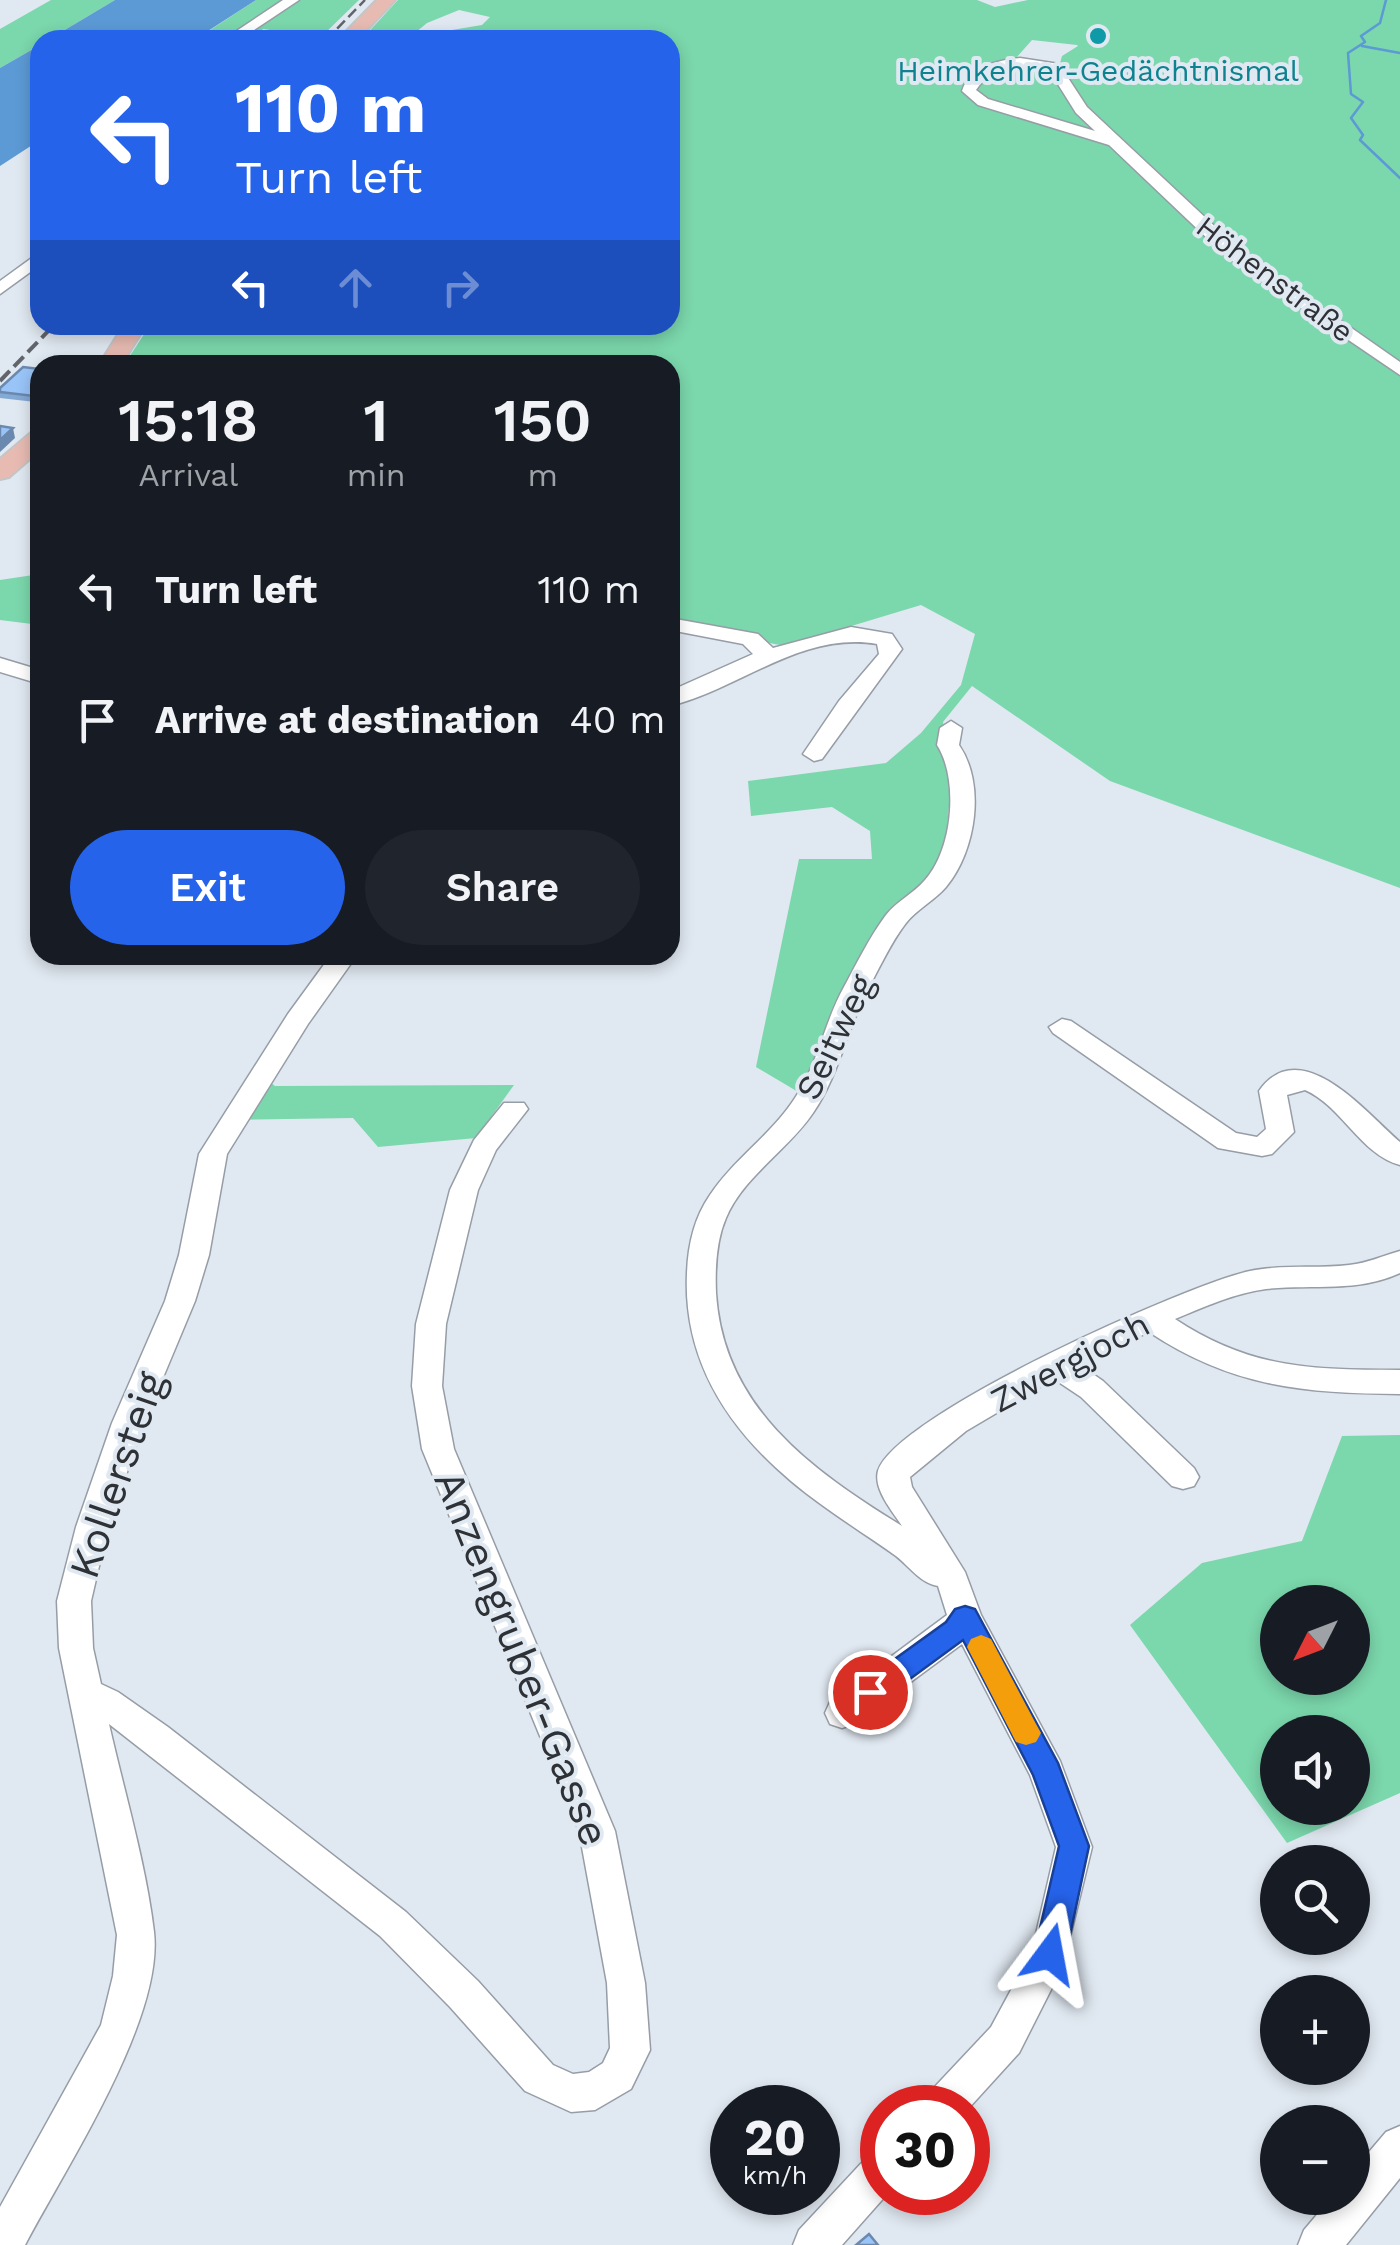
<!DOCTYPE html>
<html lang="en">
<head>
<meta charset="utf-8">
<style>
	:root { --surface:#171b24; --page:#20242c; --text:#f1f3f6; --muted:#9ea1a6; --accent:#2563eb }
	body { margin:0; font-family:"Work Sans",sans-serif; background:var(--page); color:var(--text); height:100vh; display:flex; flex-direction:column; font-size:38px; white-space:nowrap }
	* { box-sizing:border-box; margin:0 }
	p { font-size:32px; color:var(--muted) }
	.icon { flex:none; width:55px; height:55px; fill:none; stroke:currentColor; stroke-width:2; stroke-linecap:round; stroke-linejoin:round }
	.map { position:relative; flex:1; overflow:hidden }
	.panel { position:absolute; left:30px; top:355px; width:650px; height:610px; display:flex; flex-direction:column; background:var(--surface); border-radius:30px; box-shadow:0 5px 15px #0003 }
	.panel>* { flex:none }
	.top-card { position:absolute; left:30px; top:30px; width:650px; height:305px; border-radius:30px; box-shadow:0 5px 15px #0003; background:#2563eb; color:#fff; overflow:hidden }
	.needle { width:65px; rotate:228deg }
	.buttons { position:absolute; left:1260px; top:1585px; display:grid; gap:20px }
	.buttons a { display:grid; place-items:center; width:110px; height:110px; border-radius:50%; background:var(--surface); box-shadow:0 5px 15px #0003; font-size:50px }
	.speed { position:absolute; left:710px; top:2085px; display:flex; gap:20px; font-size:50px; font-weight:700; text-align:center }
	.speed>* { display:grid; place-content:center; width:130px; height:130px; border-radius:50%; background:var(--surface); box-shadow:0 5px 15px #0003; line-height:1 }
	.speed small { font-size:25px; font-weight:400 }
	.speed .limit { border:15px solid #d22; background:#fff; color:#111 }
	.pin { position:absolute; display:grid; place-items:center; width:85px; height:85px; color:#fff; margin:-42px; border:5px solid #fff; border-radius:50%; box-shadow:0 2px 10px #0007 }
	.me { position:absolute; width:110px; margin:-55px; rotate:13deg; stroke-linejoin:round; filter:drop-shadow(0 0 8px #0008) }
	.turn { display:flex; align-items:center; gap:35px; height:210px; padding:0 40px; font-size:45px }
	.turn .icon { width:130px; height:130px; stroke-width:2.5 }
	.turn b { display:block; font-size:70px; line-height:85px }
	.lanes { display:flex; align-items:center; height:95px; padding:0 40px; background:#0003; justify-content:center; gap:50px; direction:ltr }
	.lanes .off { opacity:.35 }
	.eta { display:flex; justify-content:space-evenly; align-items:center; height:170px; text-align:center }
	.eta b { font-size:60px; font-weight:600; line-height:70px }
	.action { display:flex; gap:20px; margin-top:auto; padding:20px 40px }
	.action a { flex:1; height:115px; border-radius:60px; background:var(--accent); color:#fff; font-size:40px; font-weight:600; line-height:115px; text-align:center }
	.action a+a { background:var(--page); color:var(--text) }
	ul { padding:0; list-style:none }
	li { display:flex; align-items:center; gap:30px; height:130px; padding:0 40px }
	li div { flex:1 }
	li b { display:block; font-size:38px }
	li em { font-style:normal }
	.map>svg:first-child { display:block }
	.green { fill:#7bd7ac; fill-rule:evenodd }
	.water { fill:#5c9ad5 }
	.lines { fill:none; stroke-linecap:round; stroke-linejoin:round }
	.stream { stroke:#5c9ad5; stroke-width:2.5 }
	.minor-casing { stroke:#969da6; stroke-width:3 }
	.major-casing { stroke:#c4c5c6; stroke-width:4 }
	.minor { fill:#fff; fill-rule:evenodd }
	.major { fill:#e7bbb2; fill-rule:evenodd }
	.rail-far1 { stroke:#61656b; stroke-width:2.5; stroke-dasharray:11 5; stroke-linecap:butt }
	.rail { stroke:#61656b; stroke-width:4; stroke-dasharray:14 6; stroke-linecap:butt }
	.wall { fill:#84a9d5 }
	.shaded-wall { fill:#6b89ae }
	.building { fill:#99c4f8; stroke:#6b89ae; stroke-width:2.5 }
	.route { fill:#2563eb; stroke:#184099; stroke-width:2.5 }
	.slow { fill:#f59e0b }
	.culture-dot { fill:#0f9aa8; stroke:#e0e8f1; stroke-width:4 }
	.labels { text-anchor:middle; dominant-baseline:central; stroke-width:8; stroke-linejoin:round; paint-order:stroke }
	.far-culture-label { font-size:30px; fill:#0d838f; stroke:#e0e8f1 }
	.far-street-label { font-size:30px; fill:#2e3135; stroke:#e0e8f1 }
	.street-label { font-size:35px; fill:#2e3135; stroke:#e0e8f1 }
	.near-street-label { font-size:42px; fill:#2e3135; stroke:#e0e8f1 }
</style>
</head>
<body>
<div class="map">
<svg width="1400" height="2245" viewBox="0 0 1400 2245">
	<rect width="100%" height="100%" fill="#e0e8f1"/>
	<path class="green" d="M 51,0 L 115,0 L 48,40 L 40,40 L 40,45 L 0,68 L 0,29 Z
		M 256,0 L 359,0 L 321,37 L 263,29 L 255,40 L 239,40 L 292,5 L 226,40 L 195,40 Z
		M 398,0 L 977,0 L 995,7 L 1028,0 L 1400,0 L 1400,888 L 1110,781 L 972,686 L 943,722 L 953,763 L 945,765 L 951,787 L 942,877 L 904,911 L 810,1099 L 756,1067 L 799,859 L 872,859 L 870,831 L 832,807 L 751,816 L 748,781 L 886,763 L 921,733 L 961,685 L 975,634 L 921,605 L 785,646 L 670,624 L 670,365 L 124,365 L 150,325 L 195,334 L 235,325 L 670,325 L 670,40 L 361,40 ZM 459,10 L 490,17 L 482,25 L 410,37 L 427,23 ZM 1032,40 L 1077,45 L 1078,46 L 1062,56 L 1059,67 L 1015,59 Z
		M 40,574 L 40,625 L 0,620 L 0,580 Z
		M 254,1069 L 275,1086 L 514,1085 L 476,1138 L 378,1147 L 353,1118 L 221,1120 Z
		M 1400,1435 L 1400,1793 L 1287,1843 L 1130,1625 L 1202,1563 L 1302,1541 L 1342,1436 ZM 1278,1602 L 1352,1602 L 1352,1678 L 1278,1678 ZM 1278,1732 L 1352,1732 L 1352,1808 L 1278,1808 Z"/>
	<path class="water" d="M 115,0 L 256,0 L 194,40 L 48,40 Z
		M 40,45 L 40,140 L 0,166 L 0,68 Z"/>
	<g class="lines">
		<path class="stream" d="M 1386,0 L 1380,23 L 1361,36 L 1365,42 L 1348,53 L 1351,94 L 1363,102 L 1351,118 L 1363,135 L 1360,140 L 1400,178
			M 1362,46 L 1400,53"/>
		<g class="minor-casing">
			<path id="minor" d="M 283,0 L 299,0 L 239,40 L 223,40 Z
				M 1020,58 L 1059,64 L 1087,107 L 1240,250 L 1400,362 L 1400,375 L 1228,258 L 1109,145 L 978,105 L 962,91 C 969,67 998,60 1020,58 ZM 1032,66 L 1049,70 L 1076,113 L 1095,131 L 988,99 L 976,90 C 988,71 1010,66 1032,66 Z
				M 40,252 L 40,265 L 0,294 L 0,281 Z
				M 670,618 L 758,634 L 773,648 L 851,627 L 892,634 L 902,649 L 822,759 L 814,761 L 803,754 L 839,701 L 879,654 L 877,644 C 802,631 739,689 670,706 L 670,691 L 753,654 L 743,644 L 670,630 Z
				M 0,658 L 40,670 L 40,684 L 0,672 Z
				M 951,721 L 962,728 L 959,745 C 986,784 976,851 946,887 C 934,901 917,909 906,923 C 891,942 880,967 868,989 C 847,1029 839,1075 813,1113 C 788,1150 743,1177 726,1218 C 716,1241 715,1269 716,1293 C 723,1407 811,1470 902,1526 C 893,1512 873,1489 878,1471 C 895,1415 1188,1284 1250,1271 C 1283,1264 1316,1269 1349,1265 C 1368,1263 1382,1256 1400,1251 L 1400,1273 C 1357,1293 1311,1284 1266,1289 C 1235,1293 1204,1307 1175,1319 C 1250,1369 1313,1370 1400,1370 L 1400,1394 C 1303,1393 1232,1387 1149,1332 L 1080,1365 L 1103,1381 L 1194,1468 L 1199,1477 L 1194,1486 L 1183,1489 L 1172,1486 L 1081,1397 L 1054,1379 L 966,1431 L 910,1477 L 912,1487 L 965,1572 L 981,1615 L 1060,1761 L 1092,1847 L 1063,1966 L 1019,2053 L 968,2109 L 922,2108 L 928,2094 L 991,2027 L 1032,1951 L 1056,1847 L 1030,1775 L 962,1644 L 854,1724 L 842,1728 L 830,1724 L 825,1713 L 830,1702 L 947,1615 L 938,1586 C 920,1583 910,1567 896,1556 C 861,1531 824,1509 791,1481 C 727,1427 683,1360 687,1273 C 688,1245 694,1218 710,1195 C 734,1159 772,1134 795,1098 C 818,1064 824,1023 844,987 C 857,963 869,938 886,915 C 897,901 913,894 925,880 C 953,849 959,779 937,745 L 940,728 Z
				M 331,955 L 357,955 L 308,1024 L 227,1154 L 209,1255 L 195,1301 L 144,1423 L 108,1527 L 91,1601 L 93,1648 L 101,1684 L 118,1692 L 168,1727 L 406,1912 L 478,1981 L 553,2065 L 573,2074 L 589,2072 L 603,2063 L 610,2048 L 607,1983 L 579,1831 L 422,1449 L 412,1386 L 416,1324 L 450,1190 L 474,1140 L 504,1103 L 524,1103 L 528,1109 L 496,1150 L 478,1190 L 446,1324 L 442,1386 L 454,1449 L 615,1831 L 645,1983 L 650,2050 L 631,2089 L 595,2110 L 571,2112 L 525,2091 L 450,2007 L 380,1936 L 109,1724 C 124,1791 146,1864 154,1932 C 164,2019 66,2167 25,2245 L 0,2245 L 0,2207 L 101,2025 L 113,1976 L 117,1935 L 59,1648 L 57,1601 L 76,1527 L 112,1423 L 165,1301 L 179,1255 L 199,1154 L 288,1014 Z
				M 1062,1019 L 1071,1021 L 1236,1133 L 1257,1137 L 1266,1129 L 1259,1091 C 1301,1031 1369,1116 1400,1142 L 1400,1165 C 1361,1155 1342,1106 1305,1090 L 1287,1095 L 1294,1132 L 1272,1154 L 1262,1156 L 1218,1148 L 1053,1033 L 1049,1027 Z
				M 1400,2126 L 1400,2178 L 1346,2245 L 1298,2245 L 1304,2230 L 1331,2198 L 1352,2198 L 1352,2172 L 1386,2132 Z
				M 882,2150 L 882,2192 L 889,2192 L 842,2245 L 793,2245 L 799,2230 L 868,2156 Z"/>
		</g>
		<g class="major-casing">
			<path id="major" d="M 377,0 L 395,0 L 357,40 L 338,40 Z
				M 124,325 L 146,325 L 121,365 L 99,365 Z
				M 40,430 L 40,450 L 9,477 L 0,479 L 0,459 L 32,432 Z"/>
		</g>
		<use href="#minor" class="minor"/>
		<use href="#major" class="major"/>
		<path class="rail-far1" d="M 326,40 L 365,0"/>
		<path class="rail" d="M 0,381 L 54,325"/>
	</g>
	<path class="wall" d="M 40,369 L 40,398 L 35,402 L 0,398 L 0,388 Z"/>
	<path class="shaded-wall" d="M 40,391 L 40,398 L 35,402 L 34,396 Z
		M 13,428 L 15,438 L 0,452 L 0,440 Z"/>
	<path class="building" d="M 23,367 L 40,369 L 40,391 L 34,396 L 0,392 L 0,388 Z
		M 0,426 L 13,428 L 0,440 Z
		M 869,2234 L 878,2245 L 856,2245 Z"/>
	<path class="route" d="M 965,1606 L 975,1609 L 1058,1763 L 1089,1846 L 1066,1954 L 1061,1964 L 1050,1969 L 1039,1964 L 1034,1954 L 1059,1846 L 1033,1775 L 963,1640 L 880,1701 L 870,1705 L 860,1701 L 856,1692 L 860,1684 L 946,1622 L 955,1609 Z"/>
	<path class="slow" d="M 981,1635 L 991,1639 L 1036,1724 L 1041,1733 L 1036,1742 L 1026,1745 L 1016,1742 L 967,1647 L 971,1639 Z"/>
	<circle class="culture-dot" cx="1098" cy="36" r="10"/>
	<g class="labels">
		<g class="far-culture-label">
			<text x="1098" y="70">Heimkehrer-Gedächtnismal</text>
		</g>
		<g class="far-street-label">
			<text transform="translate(1275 279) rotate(37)">Höhenstraße</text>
		</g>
		<g class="street-label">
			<text transform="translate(835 1037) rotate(-64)">Seitweg</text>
			<text transform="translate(1070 1362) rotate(-28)">Zwergjoch</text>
		</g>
		<g class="near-street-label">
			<text transform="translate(117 1475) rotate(-71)">Kollersteig</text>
			<text transform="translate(522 1658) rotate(68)">Anzengruber-Gasse</text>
		</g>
	</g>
</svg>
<div class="buttons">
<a><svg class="needle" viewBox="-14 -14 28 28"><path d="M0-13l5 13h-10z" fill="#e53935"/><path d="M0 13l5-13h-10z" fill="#9ea1a6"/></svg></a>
<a><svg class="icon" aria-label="sound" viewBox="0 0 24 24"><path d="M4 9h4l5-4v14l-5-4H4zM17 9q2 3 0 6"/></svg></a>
<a><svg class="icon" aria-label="search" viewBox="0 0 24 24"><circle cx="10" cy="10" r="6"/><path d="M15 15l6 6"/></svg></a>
<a>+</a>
<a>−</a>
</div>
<div class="speed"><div>20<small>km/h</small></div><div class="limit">30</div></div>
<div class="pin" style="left:870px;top:1692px;background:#d93025"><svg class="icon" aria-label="arrive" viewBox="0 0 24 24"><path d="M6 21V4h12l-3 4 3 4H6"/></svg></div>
<svg class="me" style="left:1050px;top:1954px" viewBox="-20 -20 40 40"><path d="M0-17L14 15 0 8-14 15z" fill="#2563eb" stroke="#fff" stroke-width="4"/></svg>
<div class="top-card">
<div class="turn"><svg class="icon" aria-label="left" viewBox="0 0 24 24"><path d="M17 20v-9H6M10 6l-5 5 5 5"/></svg><div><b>110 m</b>Turn left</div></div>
<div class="lanes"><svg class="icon" aria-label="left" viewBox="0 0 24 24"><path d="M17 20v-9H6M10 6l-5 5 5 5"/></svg><svg class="icon off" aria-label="ahead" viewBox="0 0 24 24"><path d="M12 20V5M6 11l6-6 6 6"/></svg><svg class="icon off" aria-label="right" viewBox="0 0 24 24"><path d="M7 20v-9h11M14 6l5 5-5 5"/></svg></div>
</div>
<section class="panel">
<div class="eta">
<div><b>15:18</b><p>Arrival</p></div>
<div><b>1</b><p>min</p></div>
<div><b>150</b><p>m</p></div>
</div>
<ul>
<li><svg class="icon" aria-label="left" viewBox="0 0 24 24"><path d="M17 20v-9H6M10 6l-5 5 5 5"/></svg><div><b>Turn left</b></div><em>110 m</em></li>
<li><svg class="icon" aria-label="arrive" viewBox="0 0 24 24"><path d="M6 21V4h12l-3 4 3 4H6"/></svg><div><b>Arrive at destination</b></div><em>40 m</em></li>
</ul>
<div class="action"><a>Exit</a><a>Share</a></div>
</section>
</div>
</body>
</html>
